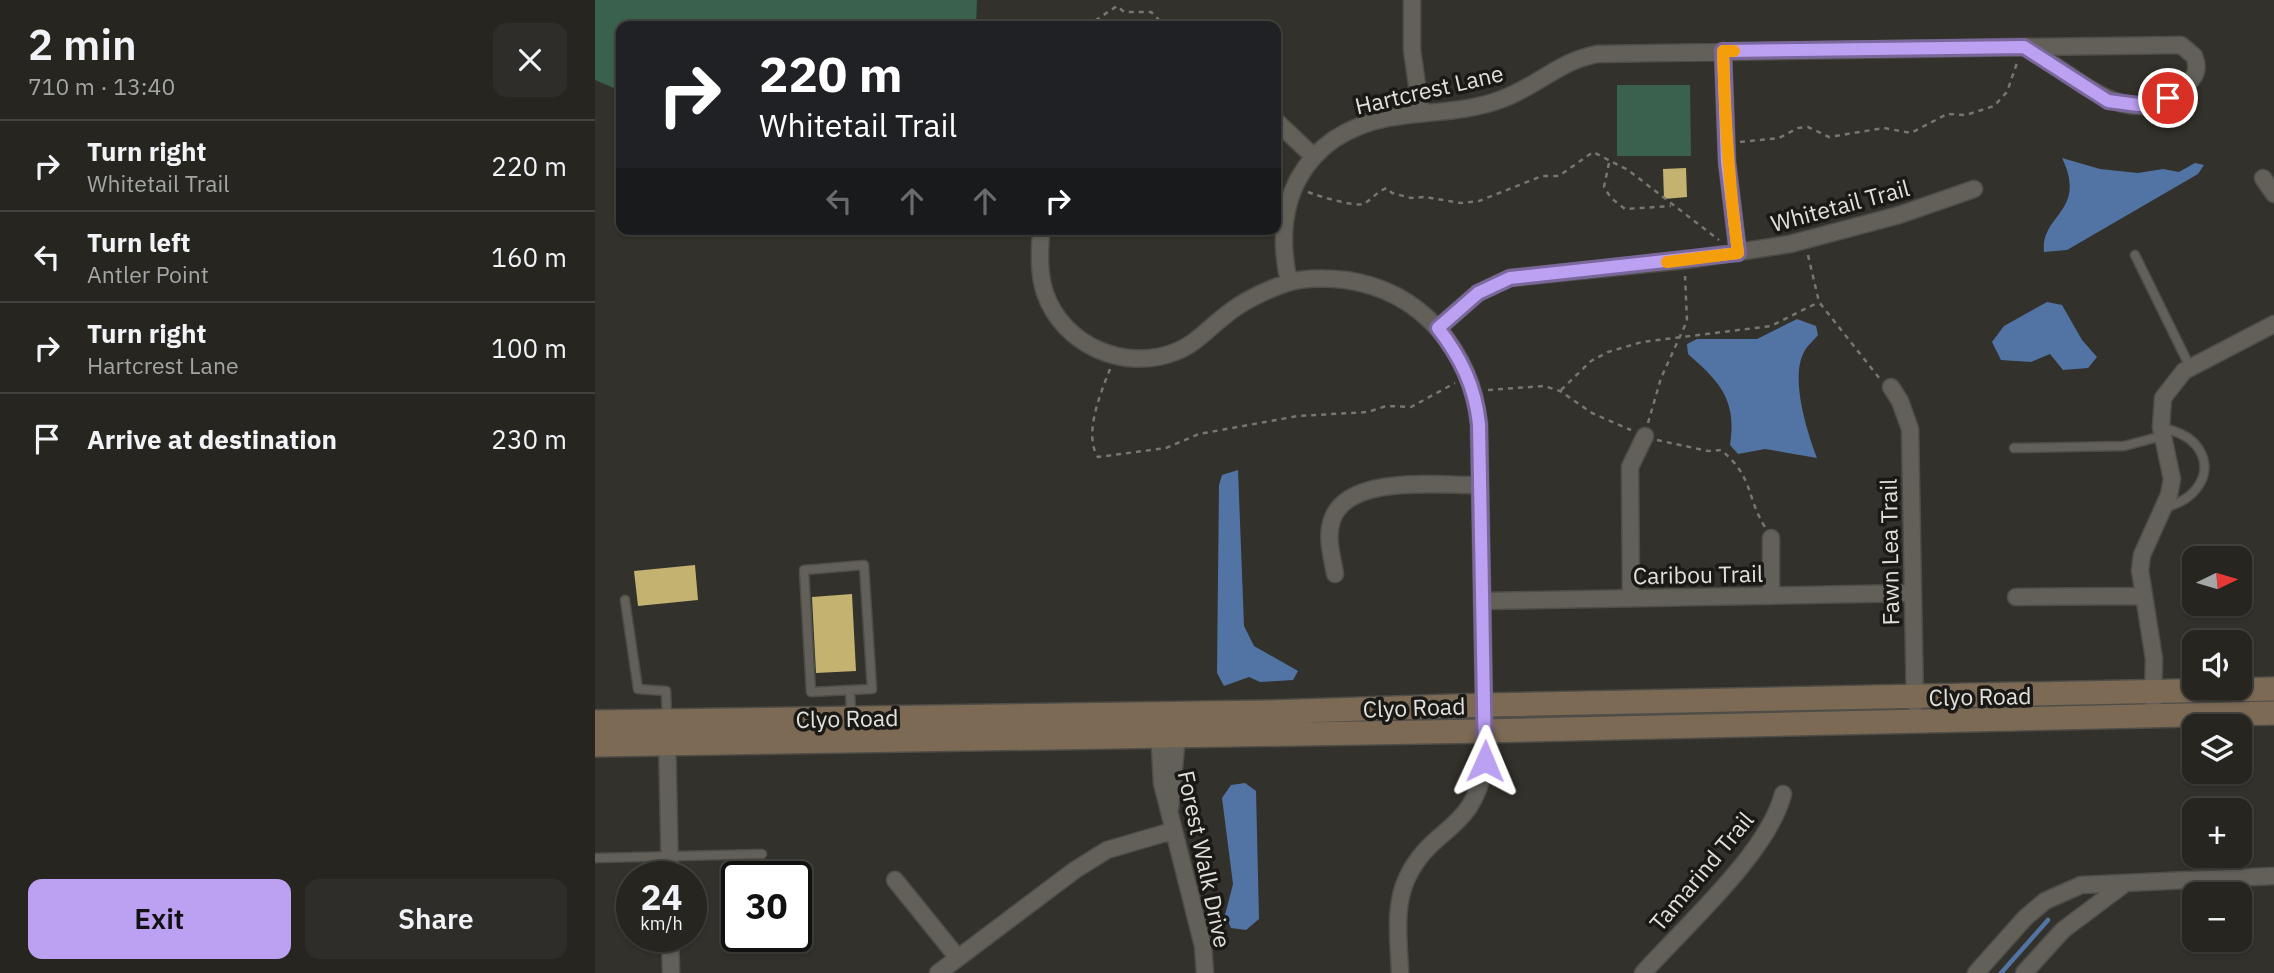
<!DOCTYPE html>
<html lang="en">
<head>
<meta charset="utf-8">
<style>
	:root { --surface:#262520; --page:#2e2d29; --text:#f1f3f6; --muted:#a4a5a5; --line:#42423e; --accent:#bca0f2 }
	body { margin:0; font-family:"IBM Plex Sans",sans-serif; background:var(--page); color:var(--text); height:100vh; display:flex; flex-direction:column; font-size:26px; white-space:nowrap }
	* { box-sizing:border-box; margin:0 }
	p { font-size:23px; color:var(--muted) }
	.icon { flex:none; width:38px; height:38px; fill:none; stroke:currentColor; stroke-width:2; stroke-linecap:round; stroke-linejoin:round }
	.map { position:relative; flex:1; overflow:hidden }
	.panel { display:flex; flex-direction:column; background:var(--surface); width:595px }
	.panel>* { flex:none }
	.top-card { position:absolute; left:21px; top:21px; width:665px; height:214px; border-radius:14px; box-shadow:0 2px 5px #0004,0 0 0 2px var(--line); background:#202124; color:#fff; overflow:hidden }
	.needle { width:46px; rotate:85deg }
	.controls { position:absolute; left:1587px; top:546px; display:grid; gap:14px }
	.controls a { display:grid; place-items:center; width:70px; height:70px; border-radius:14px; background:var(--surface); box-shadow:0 2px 5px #0004,0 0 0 2px var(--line); font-size:35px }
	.speed { position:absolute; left:21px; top:861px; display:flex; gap:14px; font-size:35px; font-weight:700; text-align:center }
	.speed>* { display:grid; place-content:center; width:91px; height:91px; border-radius:50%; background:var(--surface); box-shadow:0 2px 5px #0004,0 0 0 2px var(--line); line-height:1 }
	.speed small { font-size:18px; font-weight:400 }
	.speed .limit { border:4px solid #111; border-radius:10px; background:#fff; color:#111 }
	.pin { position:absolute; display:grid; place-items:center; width:60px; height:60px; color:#fff; margin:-30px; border:4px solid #fff; border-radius:50%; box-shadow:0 2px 7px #0007 }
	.me { position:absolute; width:77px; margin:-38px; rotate:1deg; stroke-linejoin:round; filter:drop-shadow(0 0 5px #0008) }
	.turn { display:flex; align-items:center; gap:24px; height:147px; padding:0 28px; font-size:32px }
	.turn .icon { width:91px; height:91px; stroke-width:2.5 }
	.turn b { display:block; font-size:49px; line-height:60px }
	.lanes { display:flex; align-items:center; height:66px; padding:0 28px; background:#0003; justify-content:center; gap:35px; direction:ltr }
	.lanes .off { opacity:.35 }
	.round { display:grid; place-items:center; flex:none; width:74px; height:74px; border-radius:14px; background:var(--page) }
	.headline { display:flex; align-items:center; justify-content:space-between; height:119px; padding:0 28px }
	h1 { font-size:42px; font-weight:600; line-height:52px }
	.button { display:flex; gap:14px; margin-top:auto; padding:14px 28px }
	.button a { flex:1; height:80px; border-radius:14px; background:var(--accent); color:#111; font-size:28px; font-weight:600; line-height:80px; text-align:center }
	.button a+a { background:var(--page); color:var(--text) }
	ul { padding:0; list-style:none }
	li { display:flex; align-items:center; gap:21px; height:91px; padding:0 28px; border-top:2px solid var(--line) }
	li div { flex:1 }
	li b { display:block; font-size:26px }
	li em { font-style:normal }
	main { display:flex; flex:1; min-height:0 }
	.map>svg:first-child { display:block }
	.green { fill:#3a614d }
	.water { fill:#5274a5 }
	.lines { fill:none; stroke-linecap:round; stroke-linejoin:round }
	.stream { stroke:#5274a5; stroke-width:4.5 }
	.building { fill:#c4b271 }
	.lane-casing { stroke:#4e4d47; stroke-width:11 }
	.street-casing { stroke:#4e4d47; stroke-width:19 }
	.secondary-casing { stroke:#4e4d47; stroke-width:26 }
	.path { stroke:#787671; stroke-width:2.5; stroke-dasharray:5 5; stroke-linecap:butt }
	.lane { stroke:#626059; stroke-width:8 }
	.street { stroke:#626059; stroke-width:16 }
	.secondary { stroke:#7c6a55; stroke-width:23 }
	.route-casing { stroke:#7a689d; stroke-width:18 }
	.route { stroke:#bca0f2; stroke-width:12 }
	.slow { stroke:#f59e0b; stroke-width:12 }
	.labels { text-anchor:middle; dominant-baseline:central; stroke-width:7; stroke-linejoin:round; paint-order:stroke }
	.street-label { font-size:23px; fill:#e1e0db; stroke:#1a1916 }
</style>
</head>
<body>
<main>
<section class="panel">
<div class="headline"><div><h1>2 min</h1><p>710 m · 13:40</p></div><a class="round"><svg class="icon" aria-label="close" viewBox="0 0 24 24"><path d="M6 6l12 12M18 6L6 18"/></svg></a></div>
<ul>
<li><svg class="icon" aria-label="right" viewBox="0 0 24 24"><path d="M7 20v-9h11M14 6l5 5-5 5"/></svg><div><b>Turn right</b><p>Whitetail Trail</p></div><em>220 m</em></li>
<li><svg class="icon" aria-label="left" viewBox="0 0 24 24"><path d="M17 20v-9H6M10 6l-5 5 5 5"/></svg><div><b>Turn left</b><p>Antler Point</p></div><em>160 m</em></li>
<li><svg class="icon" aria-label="right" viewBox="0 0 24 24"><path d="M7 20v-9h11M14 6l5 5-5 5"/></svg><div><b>Turn right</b><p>Hartcrest Lane</p></div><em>100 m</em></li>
<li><svg class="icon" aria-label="arrive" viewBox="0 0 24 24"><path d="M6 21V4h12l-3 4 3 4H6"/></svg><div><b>Arrive at destination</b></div><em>230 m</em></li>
</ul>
<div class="button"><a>Exit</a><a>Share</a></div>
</section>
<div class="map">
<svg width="1679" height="973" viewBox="0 0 1679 973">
	<rect width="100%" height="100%" fill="#33312b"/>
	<path class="green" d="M 0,0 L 382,0 L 381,26 L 26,26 L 26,91 L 0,80 Z
		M 1022,85 L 1095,85 L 1096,156 L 1022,156 Z"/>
	<path class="water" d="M 1467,158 L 1505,169 L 1543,173 L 1568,169 L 1584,172 L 1600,163 L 1609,165 L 1603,174 L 1472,250 L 1449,252 C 1445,214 1493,212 1467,158 Z
		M 1452,302 L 1467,305 L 1487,340 L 1502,357 L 1493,368 L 1468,370 L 1455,354 L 1436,362 L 1406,360 L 1397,342 L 1409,326 Z
		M 1202,319 L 1221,326 L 1223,335 C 1219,340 1212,346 1209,352 C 1195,378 1212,432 1222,458 L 1170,449 L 1143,454 L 1135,445 C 1142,400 1125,382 1093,354 L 1092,344 L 1102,339 L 1162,339 Z
		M 643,470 L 649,626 L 659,646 L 703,671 L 698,680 L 665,682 L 654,677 L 629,686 L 622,673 L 624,485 L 627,475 Z
		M 650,783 L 661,791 L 664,919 L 651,930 L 636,928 L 630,915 L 638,884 L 627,798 L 636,785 Z"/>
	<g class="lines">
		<path class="stream" d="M 1406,973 L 1453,920"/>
	</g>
	<path class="building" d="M 1091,168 L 1092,197 L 1069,199 L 1068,169 Z
		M 100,565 L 103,600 L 43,606 L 39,571 Z
		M 257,594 L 261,671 L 221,673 L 217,597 Z"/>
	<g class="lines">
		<g class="lane-casing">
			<path id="lane" d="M 1540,255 L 1595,367
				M 1566,427 C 1578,431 1591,434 1600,444 C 1624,472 1598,503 1569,507
				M 1419,448 L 1529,446 L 1567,436
				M 30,600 L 43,689 L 71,691 L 72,719
				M 255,690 L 216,692 L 209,570 L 269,565 L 277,689 L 255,690 L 256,715
				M 0,858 L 167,854"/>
		</g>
		<g class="street-casing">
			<path id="street" d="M 817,0 L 817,50 L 826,113
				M 1586,45 L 1599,56 C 1605,70 1600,78 1588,88 C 1531,138 1478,70 1429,47 Z
				M 1128,51 L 1132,162 L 1143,253
				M 681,121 L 718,156
				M 1668,178 L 1679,194
				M 446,229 C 445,250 443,272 450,293 C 468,345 529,372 580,352 C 599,345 612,330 627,318 C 647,301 668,291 692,283 C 710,277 732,278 751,280 C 826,291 876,350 884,424 L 890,761 C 880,832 838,825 813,876 C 798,905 804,942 805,973
				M 694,282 C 676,203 707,136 792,118 C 829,111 872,113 907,99 C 943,86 962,62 1002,54 L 1429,47
				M 843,328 L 883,293 L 915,278 L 1091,260 L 1195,244 L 1304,215 L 1379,189
				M 1296,387 L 1305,401 L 1315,429 L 1320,704
				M 740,574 C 737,556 731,538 737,520 C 753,473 845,486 885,485
				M 1176,596 L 1176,538
				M 1421,597 L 1548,596
				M 1036,598 L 1035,467 L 1050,436
				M 888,601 L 1318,593
				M 1558,702 L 1559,659 L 1545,570 L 1547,555 L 1574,495 L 1577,479 L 1566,427 L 1568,398 L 1589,371 L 1679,324
				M 564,729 L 567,783 L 608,946 L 610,973
				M 72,735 L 75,877
				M 575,808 L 583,726
				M 300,880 L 363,958
				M 75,936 L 76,973
				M 343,973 L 480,870 L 512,850 L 577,831
				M 1048,973 C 1090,926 1173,853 1188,794
				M 1381,973 L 1430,918 L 1450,901 L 1486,885 L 1679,876
				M 1429,973 L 1468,930 L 1528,885"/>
		</g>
		<g class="secondary-casing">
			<path id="secondary" d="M 0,722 L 675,712 L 891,705 L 1679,689
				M 0,745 L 890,731 L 1679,713"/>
		</g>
		<path class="path" d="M 492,26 L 522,6 L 529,12 L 556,12 L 570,26
			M 1145,142 L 1184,138 L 1203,128 L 1213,127 L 1234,137 L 1289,128 L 1316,133 L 1352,114 L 1371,115 L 1399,106 L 1412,92 L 1423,60
			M 1014,163 L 1009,187 L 1016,198 L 1030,209 L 1076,206
			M 713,192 C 722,196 761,207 768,204 C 777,200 782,191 792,188 L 797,193 L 816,198 L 830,197 L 866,203 L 884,201 L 947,176 L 964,176 L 998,152 L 1033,170 L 1124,240
			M 1213,255 L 1224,302 L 1285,379
			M 515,369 C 506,392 488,435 503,457 L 571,448 L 604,434 L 703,416 L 773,412 L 791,406 L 816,407 L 860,383
			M 893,390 L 949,386 L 965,391 L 997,413 L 1036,430
			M 966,390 L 996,361 L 1013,352 L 1047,342 L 1176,326 L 1224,302
			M 1053,423 L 1066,378 L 1092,321 L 1090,276
			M 1062,440 L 1113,451 L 1126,450 C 1159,477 1151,497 1170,527"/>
		<use href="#lane" class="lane"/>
		<use href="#street" class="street"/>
		<use href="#secondary" class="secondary"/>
	</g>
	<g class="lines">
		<g class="route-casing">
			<path id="route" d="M 890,761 L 884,424 C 880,386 866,358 843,328 L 883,293 L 915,278 L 1143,253 L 1132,162 L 1128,51 L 1429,47 L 1513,101 L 1543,105 L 1573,98"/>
		</g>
		<use href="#route" class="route"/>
		<path class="slow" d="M 1072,262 L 1143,253 C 1134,186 1130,120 1128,51 L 1139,51"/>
	</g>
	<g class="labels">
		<g class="street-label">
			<text transform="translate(834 89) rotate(-13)">Hartcrest Lane</text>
			<text transform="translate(1245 205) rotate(-15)">Whitetail Trail</text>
			<text transform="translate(1294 552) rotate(-91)">Fawn Lea Trail</text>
			<text transform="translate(1103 574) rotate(-1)">Caribou Trail</text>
			<text transform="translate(1385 696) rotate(-1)">Clyo Road</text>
			<text transform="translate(819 707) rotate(-2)">Clyo Road</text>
			<text transform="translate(252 718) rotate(-1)">Clyo Road</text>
			<text transform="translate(610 859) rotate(78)">Forest Walk Drive</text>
			<text transform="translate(1106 871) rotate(-50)">Tamarind Trail</text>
		</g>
	</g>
</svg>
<div class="controls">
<a><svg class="needle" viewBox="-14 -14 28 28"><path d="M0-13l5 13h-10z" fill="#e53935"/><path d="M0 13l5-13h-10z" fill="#a4a5a5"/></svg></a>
<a><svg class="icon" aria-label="sound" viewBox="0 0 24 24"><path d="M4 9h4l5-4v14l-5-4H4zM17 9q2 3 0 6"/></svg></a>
<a><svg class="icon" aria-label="layers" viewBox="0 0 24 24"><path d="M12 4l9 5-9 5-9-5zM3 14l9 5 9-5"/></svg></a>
<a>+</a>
<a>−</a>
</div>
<div class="speed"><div>24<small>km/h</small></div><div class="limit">30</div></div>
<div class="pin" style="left:1573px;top:98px;background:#d93025"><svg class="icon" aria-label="arrive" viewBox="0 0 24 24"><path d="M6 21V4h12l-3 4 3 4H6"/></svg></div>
<svg class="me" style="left:890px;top:761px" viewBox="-20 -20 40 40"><path d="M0-17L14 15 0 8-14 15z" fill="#bca0f2" stroke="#fff" stroke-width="4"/></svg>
<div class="top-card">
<div class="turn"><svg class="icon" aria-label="right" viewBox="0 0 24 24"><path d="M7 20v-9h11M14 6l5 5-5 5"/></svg><div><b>220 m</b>Whitetail Trail</div></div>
<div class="lanes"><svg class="icon off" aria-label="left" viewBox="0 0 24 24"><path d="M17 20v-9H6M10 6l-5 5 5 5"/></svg><svg class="icon off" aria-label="ahead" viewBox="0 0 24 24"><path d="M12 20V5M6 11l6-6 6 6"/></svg><svg class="icon off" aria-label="ahead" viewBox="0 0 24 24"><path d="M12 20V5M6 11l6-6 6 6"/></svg><svg class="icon" aria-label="right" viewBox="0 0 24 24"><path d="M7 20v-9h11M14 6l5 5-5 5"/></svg></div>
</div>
</div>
</main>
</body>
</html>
